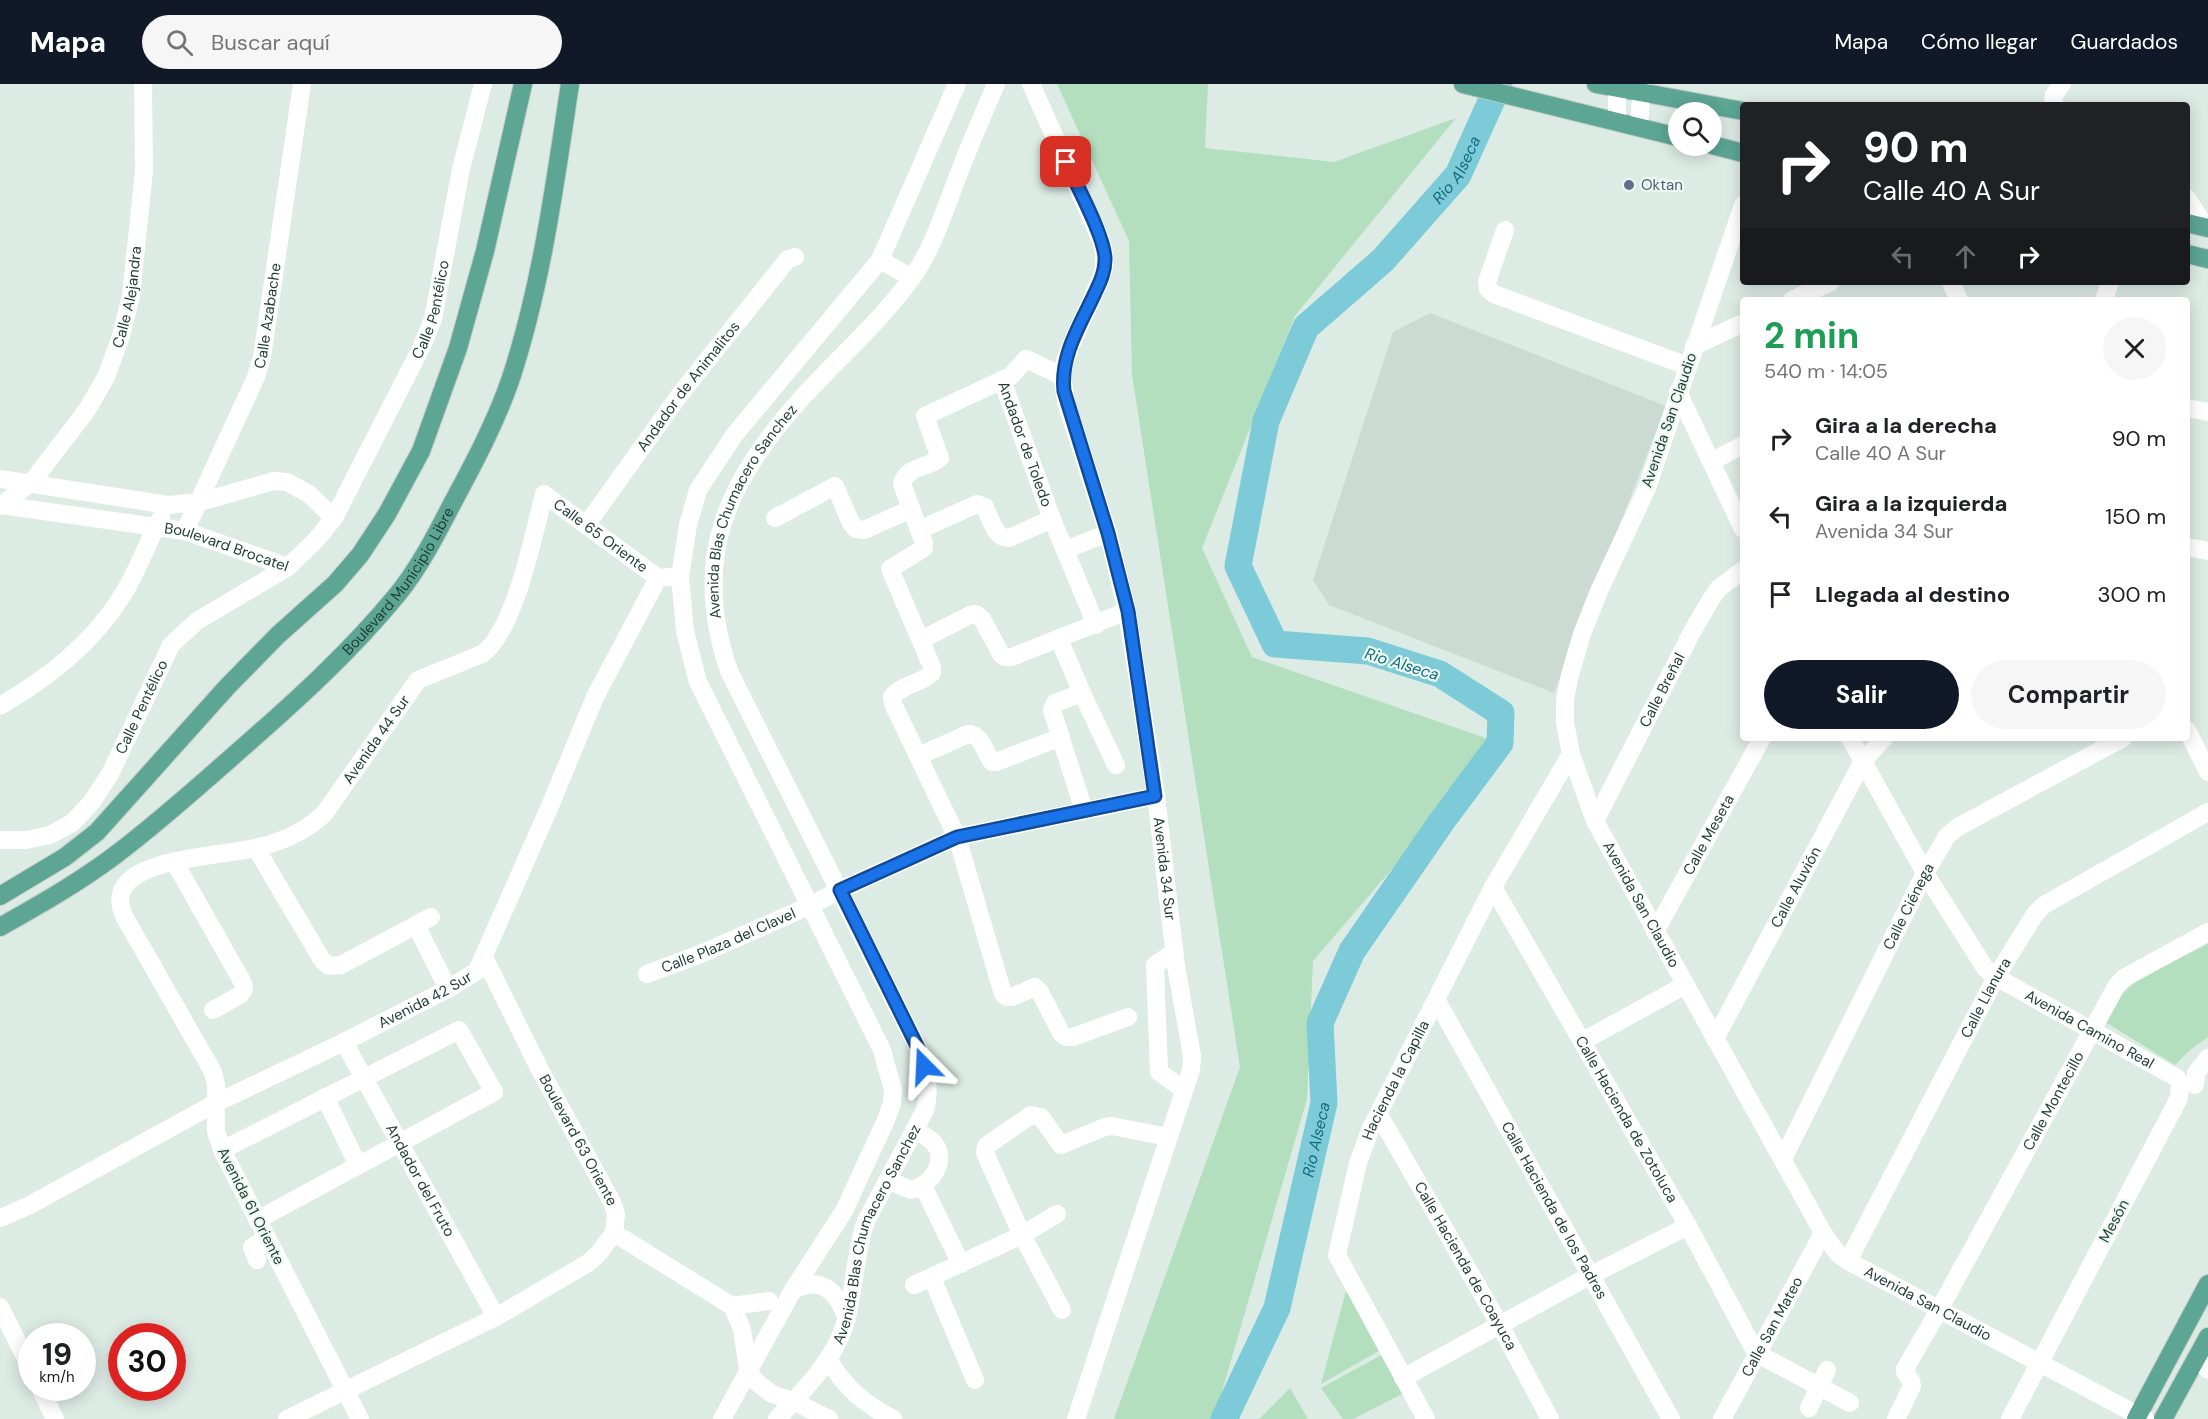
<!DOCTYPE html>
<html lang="es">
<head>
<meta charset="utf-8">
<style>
	:root { --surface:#fff; --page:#f6f6f6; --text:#202124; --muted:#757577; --accent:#111827 }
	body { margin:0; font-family:"DM Sans",sans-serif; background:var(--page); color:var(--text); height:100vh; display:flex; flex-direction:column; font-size:22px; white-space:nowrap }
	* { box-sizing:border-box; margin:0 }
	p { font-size:20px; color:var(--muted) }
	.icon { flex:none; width:33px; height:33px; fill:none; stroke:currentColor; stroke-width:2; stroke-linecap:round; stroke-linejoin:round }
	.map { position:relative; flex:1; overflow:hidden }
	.side { position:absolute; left:1740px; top:213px; width:450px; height:444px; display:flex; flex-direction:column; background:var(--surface); border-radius:6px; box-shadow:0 3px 15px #0003 }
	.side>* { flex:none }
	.top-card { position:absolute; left:1740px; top:18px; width:450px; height:183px; border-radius:6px; box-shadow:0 3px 15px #0003; background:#202124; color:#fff; overflow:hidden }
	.fabs { position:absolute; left:1668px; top:18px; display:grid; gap:12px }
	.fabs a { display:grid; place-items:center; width:54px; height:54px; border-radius:50%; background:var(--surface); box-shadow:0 3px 15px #0003; font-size:30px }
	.speed { position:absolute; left:18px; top:1239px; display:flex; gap:12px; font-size:30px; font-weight:700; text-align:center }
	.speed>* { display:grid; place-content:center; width:78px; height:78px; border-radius:50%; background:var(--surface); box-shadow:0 3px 15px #0003; line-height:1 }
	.speed small { font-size:15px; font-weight:400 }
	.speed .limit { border:9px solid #d22; background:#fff; color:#111 }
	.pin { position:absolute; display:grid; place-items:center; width:51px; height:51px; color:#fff; margin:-26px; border-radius:12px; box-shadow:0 3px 9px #0006 }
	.me { position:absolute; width:66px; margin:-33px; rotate:339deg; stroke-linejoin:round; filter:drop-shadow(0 0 4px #0008) }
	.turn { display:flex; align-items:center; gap:21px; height:126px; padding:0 24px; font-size:27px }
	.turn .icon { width:78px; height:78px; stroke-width:2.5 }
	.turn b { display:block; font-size:42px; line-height:51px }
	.lanes { display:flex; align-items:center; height:57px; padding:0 24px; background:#0003; justify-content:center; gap:30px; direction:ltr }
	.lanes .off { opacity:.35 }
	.round { display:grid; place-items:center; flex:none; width:63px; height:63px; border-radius:32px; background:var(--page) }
	.headline { display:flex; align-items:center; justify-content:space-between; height:102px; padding:0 24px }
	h1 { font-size:36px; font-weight:700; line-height:45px; color:#1e9e55 }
	.primary-button { display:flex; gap:12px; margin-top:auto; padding:12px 24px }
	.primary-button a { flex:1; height:69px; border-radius:36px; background:var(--accent); color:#fff; font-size:24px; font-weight:700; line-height:69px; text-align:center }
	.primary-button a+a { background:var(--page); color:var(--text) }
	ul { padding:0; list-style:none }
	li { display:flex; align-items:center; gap:18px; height:78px; padding:0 24px }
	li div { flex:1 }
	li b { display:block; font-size:22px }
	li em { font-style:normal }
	header { display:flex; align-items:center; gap:36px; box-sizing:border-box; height:84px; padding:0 30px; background:var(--accent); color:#fff }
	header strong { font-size:28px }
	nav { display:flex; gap:33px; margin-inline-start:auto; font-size:21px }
	.search { width:420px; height:54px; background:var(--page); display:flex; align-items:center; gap:15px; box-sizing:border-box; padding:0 21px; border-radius:33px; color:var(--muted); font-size:22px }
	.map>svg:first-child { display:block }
	.built { fill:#cbdbd4 }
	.green { fill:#b3dfbf }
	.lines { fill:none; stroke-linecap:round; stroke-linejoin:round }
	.river { stroke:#7dcad8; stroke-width:27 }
	.major-casing { stroke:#c0c8c6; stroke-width:20 }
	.minor { stroke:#fff; stroke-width:18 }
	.major { stroke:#5ca693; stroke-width:18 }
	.route-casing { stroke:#114b97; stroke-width:15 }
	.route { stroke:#1a73e8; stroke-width:10 }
	.service-dot { fill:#5c6f8a; stroke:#eef8f3; stroke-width:2 }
	.labels { text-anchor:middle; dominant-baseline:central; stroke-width:4.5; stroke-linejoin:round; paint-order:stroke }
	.service-label { font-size:15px; fill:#4e5e75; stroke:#eef8f3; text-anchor:start }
	.street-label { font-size:15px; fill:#1d3c34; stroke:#eef8f3 }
	.water-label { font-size:16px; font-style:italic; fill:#116c7e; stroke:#eef8f3 }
</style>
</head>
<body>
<header>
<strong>Mapa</strong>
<div class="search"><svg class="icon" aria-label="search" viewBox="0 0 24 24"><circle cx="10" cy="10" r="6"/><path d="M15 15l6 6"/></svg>Buscar aquí</div>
<nav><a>Mapa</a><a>Cómo llegar</a><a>Guardados</a></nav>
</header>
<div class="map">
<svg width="2208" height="1335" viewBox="0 0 2208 1335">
	<rect width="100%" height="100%" fill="#ddebe5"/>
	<path class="built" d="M 1430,229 L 1666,322 L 1554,609 L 1329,521 L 1313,496 L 1393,248 Z"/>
	<path class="green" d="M 1057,0 L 1208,0 L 1205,64 L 1334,78 L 1456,34 L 1295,232 L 1202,464 L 1252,573 L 1500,659 L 1313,877 L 1307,1015 L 1214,1335 L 1114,1335 L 1240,983 L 1132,291 L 1129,157 Z
		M 2208,860 L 2208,953 L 2190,966 L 2175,981 L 2105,938 L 2121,911 L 2137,896 Z
		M 1347,1203 L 1384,1264 L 1321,1300 Z
		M 1385,1269 L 1406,1308 L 1353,1335 L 1343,1335 L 1321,1304 Z
		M 1290,1304 L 1308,1335 L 1259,1335 Z"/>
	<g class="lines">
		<path class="river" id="s1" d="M 1224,1335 L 1277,1224 L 1324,1019 L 1320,939 L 1352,867 L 1442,737 L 1500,659 L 1501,629 L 1440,590 L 1368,567 L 1275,560 L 1238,482 L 1266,337 L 1306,243 L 1383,176 L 1458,91 L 1499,0"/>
		<g class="major-casing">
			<g id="major">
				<path d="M 1463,0 L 1678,53"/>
				<path d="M 1596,0 L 1743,27"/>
				<path d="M 1712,61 L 1743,69"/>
				<path d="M 2187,139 L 2208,144"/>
				<path d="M 2187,170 L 2208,175"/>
				<path d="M 0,812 L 65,773 L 97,748 L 227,603 L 278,551 L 335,500 L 360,471 L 387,430 L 421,367 L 458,264 L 485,167 L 523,0"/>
				<path id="s28" d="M 0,843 C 39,821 78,799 114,772 C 158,739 199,702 241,665 C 296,617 350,568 397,511 C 419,484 436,451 452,420 C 474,379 496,338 511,294 C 542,199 555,99 570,0"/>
				<path d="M 2136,1335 L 2208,1200"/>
				<path d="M 2163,1335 L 2208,1253"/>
			</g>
		</g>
		<g class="minor">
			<path id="s2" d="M 1031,0 L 1101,156 C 1105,170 1106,180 1101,194 L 1072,259 L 1065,277 L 1062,292 L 1066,318 L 1108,449 L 1127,527 L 1156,712 L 1176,882 L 1192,972 L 1191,986 L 1076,1335"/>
			<path d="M 1617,0 L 1617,38"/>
			<path d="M 2055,21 L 2053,17 L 2054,11 L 2062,0"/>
			<path d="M 1639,42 L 1642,0"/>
			<path d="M 2187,114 L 2205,143"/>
			<path id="s3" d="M 1743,121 L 1647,404 L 1599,507 L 1582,550 L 1570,591 L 1565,615 L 1565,638 L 1571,670 L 1595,737 L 1823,1149 L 1838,1170 L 1848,1177 L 2145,1335"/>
			<path d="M 1505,146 L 1487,198 L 1488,205 L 1494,210 L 1687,282"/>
			<path d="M 880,176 L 912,194"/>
			<path d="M 1951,198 L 1959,216"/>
			<path d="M 1792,216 L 1831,198"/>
			<path d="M 2104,216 L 2110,198"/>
			<path d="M 1694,262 L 1743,239"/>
			<path d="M 1062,292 L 1026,275 L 1011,292 L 925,332 L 940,374 C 928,384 906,382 902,400 L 924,459 L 924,464 L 890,485 L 932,583 L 932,589 C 921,600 902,600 892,613 L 893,620 L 957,753 L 1003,910 L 1007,913 L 1012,913 L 1035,903 L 1040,908 L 1061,949 L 1066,953 L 1073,953 L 1128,933"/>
			<path id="s4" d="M 1002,296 L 1052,435 L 1096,541"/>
			<path d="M 1678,308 L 1743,445"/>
			<path d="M 2187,324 L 2208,328"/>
			<path d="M 1712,377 L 1743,361"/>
			<path d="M 0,395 L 168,421 L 200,418 L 274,397 L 287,398 L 309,410 L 334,434"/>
			<path id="s5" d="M 0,421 L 185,447 L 288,483"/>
			<path id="s6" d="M 0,422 L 31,399 L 87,326 L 106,293 L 120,255 L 131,212 L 144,87 L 143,0"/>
			<path d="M 775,434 L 835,402 L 851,439 L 856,445 L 864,446 L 911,425"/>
			<path id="s7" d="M 587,440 L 681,309 L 788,175 L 795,173"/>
			<path d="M 919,446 L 977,420 L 985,423 C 990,434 995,455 1009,454 L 1052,435"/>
			<path id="s8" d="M 185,447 L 256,293 L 262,273 L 302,0"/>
			<path d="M 2187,463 L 2208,467"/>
			<path d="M 1065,466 L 1108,449"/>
			<path d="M 1059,555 L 1082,609 L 1116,681"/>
			<path d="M 921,556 L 970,531 L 976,530 L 982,535 L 1001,570 L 1005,573 L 1012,573 L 1127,527"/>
			<path d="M 1082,609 L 1055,619 L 1052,626 L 1084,727"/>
			<path d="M 0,622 C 48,594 92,560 122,512 C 137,488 147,459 161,434"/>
			<path d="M 2187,646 L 2208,688"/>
			<path id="s9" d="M 1850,654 L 1925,789 L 1985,884 L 1996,893 L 2177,994 L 2180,1000 L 2179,1014 L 2010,1335"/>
			<path d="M 919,672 L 968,650 C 983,651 984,668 992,678 L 996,678 L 1061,653"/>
			<path id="s10" d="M 1595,737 L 1694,544 L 1713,512 L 1719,504 L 1743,486"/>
			<path id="s11" d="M 0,756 L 26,756 L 50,751 L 72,739 L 91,719 L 110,690 L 171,561 L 197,537 L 288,483 L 316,456 L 334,434 L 422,262 L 433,235 L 461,85 L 483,0"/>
			<path d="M 256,764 L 322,876 L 329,882 L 341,881 L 431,833"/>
			<path d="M 174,777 L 243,899 L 244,905 L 240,911 L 213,926"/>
			<path id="s12" d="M 1493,803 L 1688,1142 L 1756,1269 L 1850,1319"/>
			<path d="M 416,841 L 448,905"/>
			<path id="s13" d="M 1655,848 L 1762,654"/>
			<path d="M 1174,868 L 1155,881 L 1159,988 L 1184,1006"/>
			<path id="s14" d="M 484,873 L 539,984 L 612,1118 L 616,1130 L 614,1149"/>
			<path id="s15" d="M 647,890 L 703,869 L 809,822 L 840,806 L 957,753 L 1156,712"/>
			<path id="s16" d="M 1437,917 L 1671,1335"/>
			<path id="s17" d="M 1715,955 L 1863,677 L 1884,654"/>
			<path d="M 1583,957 L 1685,901"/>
			<path id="s18" d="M 344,958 L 496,1233"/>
			<path d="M 2195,1001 L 2196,989 L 2208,974"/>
			<path d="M 325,1013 L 358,1081"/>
			<path id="s19" d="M 1379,1031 L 1500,1241 L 1550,1335"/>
			<path d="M 222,1066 L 459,946 L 494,1008 L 257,1136"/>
			<path id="s20" d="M 1783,1075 L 1925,789 L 1947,752 L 1958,743 L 2123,654"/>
			<path d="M 888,1096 L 911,1106 C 929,1103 949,1078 934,1059 C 930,1054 921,1050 915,1046"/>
			<path d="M 923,1102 L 961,1180"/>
			<path id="s21" d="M 0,1134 L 28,1122 L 216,1019 L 344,958 L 448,905 L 477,887 L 550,722 L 595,613 L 658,494 L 670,493"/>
			<path d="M 614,1149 L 732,1222 L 742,1245 L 748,1286 L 755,1297 L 772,1310 L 793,1317 L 829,1335"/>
			<path d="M 257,1176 L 252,1163 L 267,1154"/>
			<path id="s22" d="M 1848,1177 L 1996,893 L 2035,830 L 2044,821 L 2208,728"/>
			<path d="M 932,1194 L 975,1296"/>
			<path d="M 914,1201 L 1022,1151 L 1057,1130"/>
			<path d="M 793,1206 C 823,1191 837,1208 847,1235"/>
			<path d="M 732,1222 L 769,1217"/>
			<path d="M 0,1223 L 32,1287"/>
			<path d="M 1062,1226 L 1022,1151 L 985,1069 L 986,1062 L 1031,1031 L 1041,1033 L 1061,1061 L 1105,1043 L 1112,1042 L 1168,1053"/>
			<path d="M 2197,1274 L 2208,1286"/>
			<path d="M 828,1276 C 847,1305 863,1319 893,1335"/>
			<path d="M 1403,1294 L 1591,1191 L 1688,1142"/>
			<path d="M 40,1304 L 55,1335"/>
			<path d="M 1809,1324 L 1827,1286"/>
			<path d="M 287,1335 L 496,1233 L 588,1179 L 598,1170 L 614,1149"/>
			<path id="s23" d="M 360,1335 L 222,1066 L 216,1047 L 216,1001 L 213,988 L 124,832 C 121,825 119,818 121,810 C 129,773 228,772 259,763 C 284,757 304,748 324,730 L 418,596 L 482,570 C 515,547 534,449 544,410 L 658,494"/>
			<path d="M 722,1335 L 793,1206 L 844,1127 L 886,1036 L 892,1019 L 893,1006 L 882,966 L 698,598 L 685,547 L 680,493 L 688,441 L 698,406 L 735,350 L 880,176 L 957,0"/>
			<path id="s24" d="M 777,1335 C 805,1305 837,1274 847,1233 C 855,1201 855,1168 866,1137 L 925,1026 C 931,1005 926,989 920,968 L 729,587 C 691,476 725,399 801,315 C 837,275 879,239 911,195 C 931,168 941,136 953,105 C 966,69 981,35 996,0"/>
			<path id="s25" d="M 1426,1335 L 1337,1171 L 1358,1079 L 1370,1046 L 1493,803 L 1571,670"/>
			<path id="s26" d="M 1722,1335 L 1823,1149"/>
			<path id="s27" d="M 1896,1335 L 1912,1302 L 1911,1297 L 1905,1288 L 1905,1285 L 1939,1226 L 2117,901 L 2124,894 L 2208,848"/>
		</g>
		<use href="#major" class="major"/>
	</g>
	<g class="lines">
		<g class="route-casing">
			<path id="route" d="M 924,982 L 920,968 L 840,806 L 957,753 L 1155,712 L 1128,527 L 1108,449 L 1064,307 C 1060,272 1080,241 1094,211 C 1099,200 1105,189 1105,176 C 1106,155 1076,100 1066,78"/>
		</g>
		<use href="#route" class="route"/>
	</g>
	<circle class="service-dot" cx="1629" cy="101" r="6"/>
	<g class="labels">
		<g class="service-label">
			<text x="1641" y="101">Oktan</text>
		</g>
		<g class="street-label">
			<text stroke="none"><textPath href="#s6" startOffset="252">Calle Alejandra</textPath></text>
			<text stroke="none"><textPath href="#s11" startOffset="720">Calle Pentélico</textPath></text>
			<text stroke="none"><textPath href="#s8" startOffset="232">Calle Azabache</textPath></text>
			<text stroke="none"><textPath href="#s7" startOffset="171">Andador de Animalitos</textPath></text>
			<text transform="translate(1669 336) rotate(-71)">Avenida San Claudio</text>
			<text stroke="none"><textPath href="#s4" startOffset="68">Andador de Toledo</textPath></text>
			<text stroke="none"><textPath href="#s24" startOffset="1005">Avenida Blas Chumacero Sanchez</textPath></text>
			<text stroke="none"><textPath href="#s23" startOffset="1286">Calle 65 Oriente</textPath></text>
			<text stroke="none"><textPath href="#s5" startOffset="231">Boulevard Brocatel</textPath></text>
			<text stroke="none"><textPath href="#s28" startOffset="532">Boulevard Municipio Libre</textPath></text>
			<text stroke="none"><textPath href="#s10" startOffset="147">Calle Breñal</textPath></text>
			<text stroke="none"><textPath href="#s11" startOffset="212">Calle Pentélico</textPath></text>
			<text stroke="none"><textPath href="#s23" startOffset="900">Avenida 44 Sur</textPath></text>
			<text stroke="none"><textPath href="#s13" startOffset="111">Calle Meseta</textPath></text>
			<text stroke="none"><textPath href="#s2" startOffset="820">Avenida 34 Sur</textPath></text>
			<text stroke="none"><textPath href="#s17" startOffset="172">Calle Aluvión</textPath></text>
			<text stroke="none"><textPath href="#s3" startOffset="748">Avenida San Claudio</textPath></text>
			<text stroke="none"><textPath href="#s20" startOffset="282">Calle Ciénega</textPath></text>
			<text stroke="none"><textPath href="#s15" startOffset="88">Calle Plaza del Clavel</textPath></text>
			<text stroke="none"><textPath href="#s22" startOffset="297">Calle Llanura</textPath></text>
			<text stroke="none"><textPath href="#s21" startOffset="478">Avenida 42 Sur</textPath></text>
			<text stroke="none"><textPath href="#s9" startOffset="388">Avenida Camino Real</textPath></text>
			<text stroke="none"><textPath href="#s25" startOffset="372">Hacienda la Capilla</textPath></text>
			<text stroke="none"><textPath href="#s27" startOffset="362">Calle Montecillo</textPath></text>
			<text stroke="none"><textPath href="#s12" startOffset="268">Calle Hacienda de Zotoluca</textPath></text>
			<text stroke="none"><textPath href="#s14" startOffset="206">Boulevard 63 Oriente</textPath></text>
			<text stroke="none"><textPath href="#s18" startOffset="158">Andador del Fruto</textPath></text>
			<text transform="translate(251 1122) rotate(63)">Avenida 61 Oriente</text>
			<text stroke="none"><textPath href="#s16" startOffset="240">Calle Hacienda de los Padres</textPath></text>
			<text transform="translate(2114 1137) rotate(-62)">Mesón</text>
			<text stroke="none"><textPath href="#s24" startOffset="214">Avenida Blas Chumacero Sanchez</textPath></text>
			<text stroke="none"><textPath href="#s19" startOffset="174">Calle Hacienda de Coayuca</textPath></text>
			<text stroke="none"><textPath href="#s3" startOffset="1252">Avenida San Claudio</textPath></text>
			<text stroke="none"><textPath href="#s26" startOffset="105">Calle San Mateo</textPath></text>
		</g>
		<g class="water-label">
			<text stroke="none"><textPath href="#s1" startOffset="1574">Rio Alseca</textPath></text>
			<text transform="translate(1402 580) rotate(17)">Rio Alseca</text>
			<text stroke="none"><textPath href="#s1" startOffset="296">Rio Alseca</textPath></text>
		</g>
	</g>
</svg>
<div class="fabs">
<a><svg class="icon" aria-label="search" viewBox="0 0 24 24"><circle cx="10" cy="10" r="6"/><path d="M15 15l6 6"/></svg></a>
</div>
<div class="speed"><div>19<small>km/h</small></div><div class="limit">30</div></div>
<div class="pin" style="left:1066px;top:78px;background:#d93025"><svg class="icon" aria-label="arrive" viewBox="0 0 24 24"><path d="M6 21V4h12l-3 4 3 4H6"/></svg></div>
<svg class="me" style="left:924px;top:982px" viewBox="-20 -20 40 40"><path d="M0-17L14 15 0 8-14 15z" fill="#1a73e8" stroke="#fff" stroke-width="4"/></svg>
<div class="top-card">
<div class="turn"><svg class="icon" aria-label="right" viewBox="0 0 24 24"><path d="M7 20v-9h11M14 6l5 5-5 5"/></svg><div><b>90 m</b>Calle 40 A Sur</div></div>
<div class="lanes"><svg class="icon off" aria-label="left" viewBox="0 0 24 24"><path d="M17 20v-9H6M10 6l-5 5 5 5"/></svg><svg class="icon off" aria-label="ahead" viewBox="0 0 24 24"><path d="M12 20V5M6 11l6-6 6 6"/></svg><svg class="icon" aria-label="right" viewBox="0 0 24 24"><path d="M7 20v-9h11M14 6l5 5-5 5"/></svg></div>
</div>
<section class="side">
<div class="headline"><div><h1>2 min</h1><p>540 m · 14:05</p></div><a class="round"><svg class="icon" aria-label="close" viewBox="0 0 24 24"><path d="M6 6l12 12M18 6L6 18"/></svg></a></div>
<ul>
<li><svg class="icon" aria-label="right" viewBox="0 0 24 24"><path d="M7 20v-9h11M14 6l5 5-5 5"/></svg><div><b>Gira a la derecha</b><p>Calle 40 A Sur</p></div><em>90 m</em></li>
<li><svg class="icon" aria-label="left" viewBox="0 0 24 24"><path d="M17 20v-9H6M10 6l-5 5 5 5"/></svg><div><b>Gira a la izquierda</b><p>Avenida 34 Sur</p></div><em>150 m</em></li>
<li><svg class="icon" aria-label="arrive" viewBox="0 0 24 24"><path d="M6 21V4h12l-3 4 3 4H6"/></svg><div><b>Llegada al destino</b></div><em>300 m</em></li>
</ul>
<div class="primary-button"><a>Salir</a><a>Compartir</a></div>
</section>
</div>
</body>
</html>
